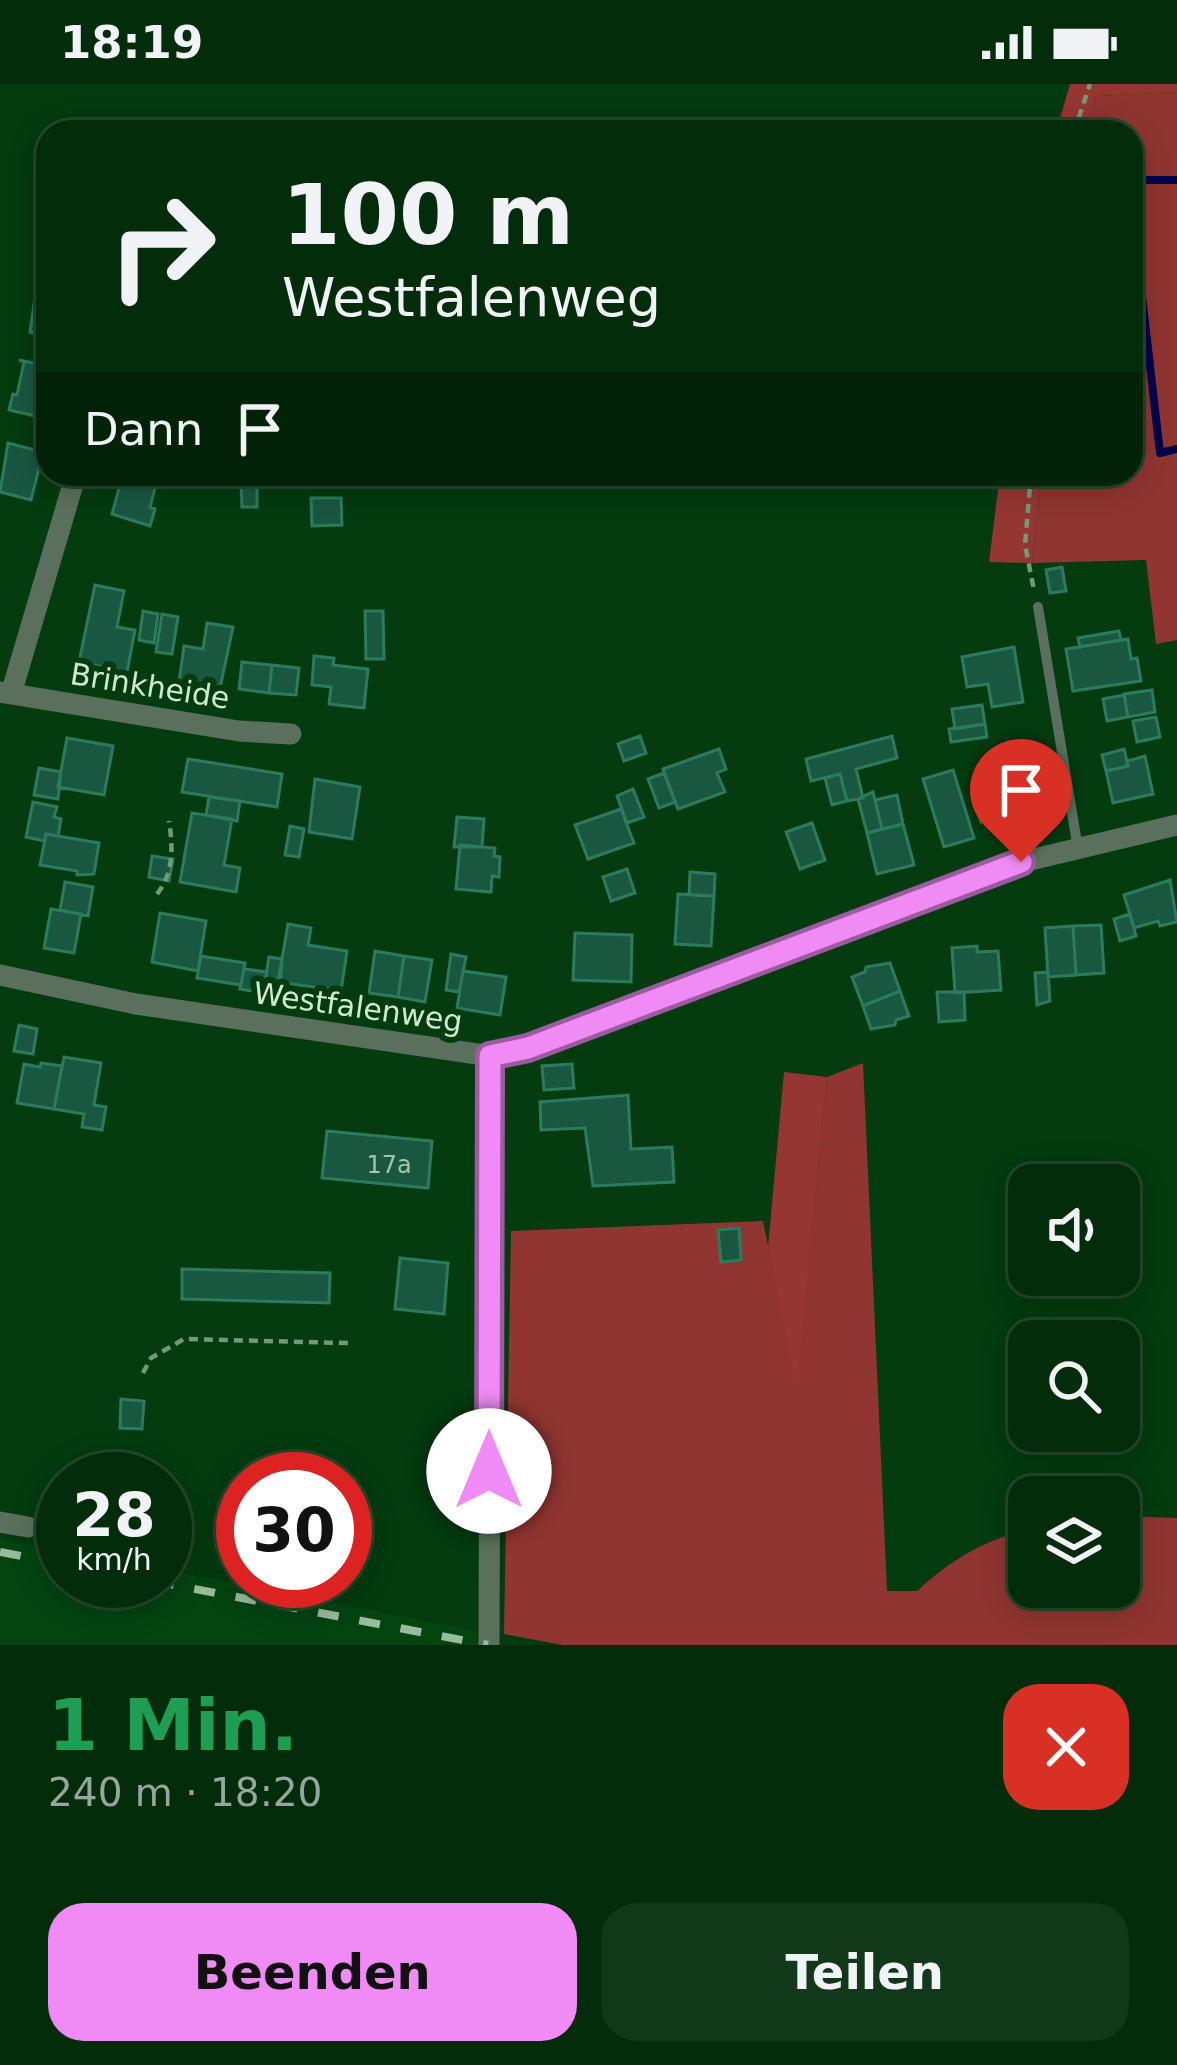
<!DOCTYPE html>
<html lang="de">
<head>
<meta charset="utf-8">
<style>
	:root { --surface:#032c0b; --page:#113819; --text:#f1f3f6; --muted:#97a79d; --line:#24482c; --accent:#f08bf5 }
	body { margin:0; font-family:"DejaVu Sans",sans-serif; background:var(--page); color:var(--text); height:100vh; display:flex; flex-direction:column; font-size:45px; white-space:nowrap }
	* { box-sizing:border-box; margin:0 }
	p { font-size:39px; color:var(--muted) }
	.icon { flex:none; width:66px; height:66px; fill:none; stroke:currentColor; stroke-width:2; stroke-linecap:round; stroke-linejoin:round }
	.map { position:relative; height:1561px; overflow:hidden }
	.sheet { display:flex; flex-direction:column; background:var(--surface); flex:1 }
	.sheet>* { flex:none }
	.top-card { position:absolute; left:36px; top:36px; width:1107px; height:366px; border-radius:36px; box-shadow:0 6px 30px #0003,0 0 0 3px var(--line); background:#032c0b; color:var(--text); overflow:hidden }
	.controls { position:absolute; left:1008px; top:1080px; display:grid; gap:24px }
	.controls a { display:grid; place-items:center; width:132px; height:132px; border-radius:24px; background:var(--surface); box-shadow:0 6px 30px #0003,0 0 0 3px var(--line); font-size:60px }
	.speed { position:absolute; left:36px; top:1368px; display:flex; gap:24px; font-size:60px; font-weight:700; text-align:center }
	.speed>* { display:grid; place-content:center; width:156px; height:156px; border-radius:50%; background:var(--surface); box-shadow:0 6px 30px #0003,0 0 0 3px var(--line); line-height:1 }
	.speed small { font-size:30px; font-weight:400 }
	.speed .limit { border:18px solid #d22; background:#fff; color:#111 }
	.pin { position:absolute; display:grid; place-items:center; width:102px; height:102px; color:#fff; margin:-123px -51px; border-radius:50% 50% 50% 0; rotate:-45deg; box-shadow:0 0 12px #0007 }
	.pin .icon { rotate:45deg }
	.me { position:absolute; width:132px; margin:-66px; rotate:0deg; stroke-linejoin:round; filter:drop-shadow(0 0 9px #0008) }
	.turn { display:flex; align-items:center; gap:42px; height:252px; padding:0 48px; font-size:54px }
	.turn .icon { width:156px; height:156px; stroke-width:2.5 }
	.turn b { display:block; font-size:84px; line-height:102px }
	.then { display:flex; align-items:center; height:114px; padding:0 48px; background:#0003; gap:24px; font-size:45px }
	.round { display:grid; place-items:center; flex:none; width:126px; height:126px; border-radius:36px; background:var(--page) }
	.summary { display:flex; align-items:center; justify-content:space-between; height:204px; padding:0 48px }
	h1 { font-size:72px; font-weight:800; line-height:90px; color:#1e9e55 }
	.button { display:flex; gap:24px; margin-top:auto; padding:24px 48px }
	.button a { flex:1; height:138px; border-radius:36px; background:var(--accent); color:#111; font-size:48px; font-weight:800; line-height:138px; text-align:center }
	.button a+a { background:var(--page); color:var(--text) }
	.status { display:flex; justify-content:space-between; align-items:center; height:84px; padding:0 60px; background:var(--surface); direction:ltr }
	.status svg { height:33px; fill:currentColor }
	.map>svg:first-child { display:block }
	.built { fill:#034411 }
	.green { fill:#903531 }
	.forest { fill:#953632 }
	.lines { fill:none; stroke-linecap:round; stroke-linejoin:round }
	.stream { stroke:#02014c; stroke-width:8 }
	.building { fill:#195741; stroke:#2b7c5f; stroke-width:3 }
	.path { stroke:#739a78; stroke-width:4.5; stroke-dasharray:9 6; stroke-linecap:butt }
	.lane { stroke:#5b705c; stroke-width:10 }
	.street { stroke:#5b705c; stroke-width:21 }
	.rail { stroke:#99bc9d; stroke-width:8; stroke-dasharray:21 21; stroke-linecap:butt }
	.route-casing { stroke:#9c5a9f; stroke-width:30 }
	.route { stroke:#f08bf5; stroke-width:21 }
	.labels { text-anchor:middle; dominant-baseline:central; stroke-width:12; stroke-linejoin:round; paint-order:stroke }
	.number-label { font-size:24px; fill:#a2c5ac }
	.street-label { font-size:30px; fill:#cfead0; stroke:#043b0f }
</style>
</head>
<body>
<div class="status"><b>18:19</b><svg viewBox="0 0 49 12"><path d="M0 12V9h3v3zM5 12V6h3v6zM10 12V3h3v9zM15 12V0h3v12zM26 1h20v11H26zM47 4h2v5h-2z"/></svg></div>
<div class="map">
<svg width="1177" height="1561" viewBox="0 0 1177 1561">
	<rect width="100%" height="100%" fill="#043b0f"/>
	<path class="built" d="M 0,1454 L 63,1467 L 63,1497 L 165,1497 L 165,1486 L 477,1547 L 476,1561 L 0,1561 Z"/>
	<path class="green" d="M 1177,8 L 1177,556 L 1156,560 L 1146,476 L 1032,479 L 1041,390 L 1131,390 L 1131,48 L 1086,48 L 1096,12 Z
		M 863,979 L 887,1507 L 917,1507 C 948,1478 986,1454 1029,1446 L 1029,1503 L 1119,1503 L 1119,1432 L 1177,1434 L 1177,1561 L 562,1561 L 504,1550 L 511,1147 L 763,1137 L 797,1301 L 827,993 Z"/>
	<path class="forest" d="M 1070,0 L 1177,0 L 1177,8 L 1096,12 L 1086,48 L 1056,48 Z
		M 1000,390 L 1041,390 L 1032,479 L 989,478 Z
		M 784,988 L 827,993 L 797,1307 L 768,1163 Z"/>
	<g class="lines">
		<path class="stream" d="M 1131,96 L 1177,96
			M 1131,116 L 1160,369 L 1177,365"/>
	</g>
	<path class="building" d="M 37,199 L 48,201 L 48,252 L 30,248 Z
		M 19,276 L 48,282 L 48,335 L 9,326 L 13,310 L 17,311 L 24,278 Z
		M 8,359 L 43,368 L 31,416 L 0,408 Z
		M 123,390 L 157,397 L 150,423 L 155,425 L 150,442 L 112,430 Z
		M 257,398 L 257,423 L 242,423 L 241,399 Z
		M 311,414 L 341,414 L 342,441 L 312,442 Z
		M 1062,483 L 1066,507 L 1050,509 L 1046,486 Z
		M 95,501 L 124,507 L 117,543 L 135,546 L 127,588 L 79,578 Z
		M 143,527 L 158,530 L 154,559 L 139,556 Z
		M 365,527 L 383,527 L 384,575 L 366,575 Z
		M 162,530 L 178,533 L 172,570 L 156,568 Z
		M 207,539 L 233,543 L 220,604 L 179,598 L 184,562 L 203,565 Z
		M 1119,547 L 1121,556 L 1080,563 L 1078,554 Z
		M 1128,555 L 1131,575 L 1137,574 L 1141,597 L 1073,607 L 1066,565 Z
		M 1014,563 L 1023,618 L 992,623 L 988,600 L 967,603 L 962,573 Z
		M 314,572 L 334,574 L 333,581 L 368,585 L 364,624 L 329,620 L 331,603 L 312,601 Z
		M 242,578 L 272,581 L 269,609 L 239,605 Z
		M 272,581 L 299,584 L 296,611 L 269,609 Z
		M 1152,606 L 1155,628 L 1128,633 L 1124,610 Z
		M 1124,611 L 1128,633 L 1107,637 L 1103,615 Z
		M 982,621 L 985,640 L 955,645 L 952,625 Z
		M 1156,633 L 1160,653 L 1137,658 L 1133,637 Z
		M 985,640 L 987,653 L 951,658 L 949,645 Z
		M 640,652 L 646,669 L 624,677 L 618,660 Z
		M 892,652 L 897,674 L 856,685 L 863,714 L 847,717 L 840,690 L 811,697 L 806,675 Z
		M 67,654 L 113,662 L 104,711 L 58,703 Z
		M 719,665 L 726,685 L 717,689 L 725,708 L 678,725 L 663,685 Z
		M 1124,665 L 1128,682 L 1106,687 L 1102,671 Z
		M 1145,672 L 1153,710 L 1113,719 L 1106,687 L 1128,682 L 1127,677 Z
		M 188,675 L 282,690 L 277,723 L 182,708 Z
		M 39,684 L 61,688 L 58,715 L 34,711 Z
		M 953,686 L 974,754 L 944,763 L 923,695 Z
		M 664,689 L 675,718 L 659,724 L 648,695 Z
		M 840,690 L 847,717 L 832,721 L 825,694 Z
		M 315,695 L 360,703 L 352,755 L 309,748 Z
		M 1038,702 L 1048,733 L 1012,744 L 1002,713 Z
		M 633,705 L 644,733 L 627,739 L 617,712 Z
		M 873,708 L 882,745 L 867,749 L 858,715 Z
		M 1002,710 L 1007,730 L 981,738 L 975,718 Z
		M 897,711 L 903,740 L 882,745 L 875,716 Z
		M 209,713 L 240,717 L 237,737 L 206,731 Z
		M 33,718 L 57,723 L 54,733 L 61,735 L 58,752 L 46,750 L 45,757 L 26,753 Z
		M 621,725 L 634,759 L 588,775 L 575,741 Z
		M 192,729 L 232,735 L 224,781 L 240,784 L 236,808 L 180,798 Z
		M 457,733 L 484,735 L 482,763 L 454,763 Z
		M 812,739 L 825,776 L 800,785 L 786,748 Z
		M 903,740 L 914,781 L 877,790 L 867,749 Z
		M 290,742 L 304,745 L 299,773 L 285,771 Z
		M 46,750 L 99,759 L 94,790 L 77,791 L 77,787 L 40,781 Z
		M 460,761 L 495,764 L 494,772 L 500,773 L 499,793 L 492,792 L 491,808 L 456,805 Z
		M 152,772 L 173,775 L 169,797 L 149,793 Z
		M 627,785 L 635,809 L 611,817 L 603,793 Z
		M 690,788 L 715,790 L 714,812 L 689,811 Z
		M 1170,796 L 1177,838 L 1160,842 L 1158,837 L 1134,844 L 1124,811 Z
		M 65,798 L 93,803 L 88,832 L 60,826 Z
		M 678,810 L 714,812 L 711,862 L 675,860 Z
		M 51,825 L 81,830 L 74,869 L 44,864 Z
		M 160,829 L 206,837 L 198,887 L 152,878 Z
		M 1130,830 L 1136,852 L 1120,857 L 1114,835 Z
		M 288,840 L 311,844 L 308,861 L 347,867 L 341,907 L 278,898 Z
		M 1101,841 L 1104,889 L 1076,891 L 1073,842 Z
		M 1073,842 L 1076,891 L 1048,893 L 1045,844 Z
		M 575,849 L 632,851 L 631,898 L 573,896 Z
		M 977,862 L 977,868 L 998,867 L 1001,906 L 955,909 L 952,864 Z
		M 375,867 L 404,872 L 398,913 L 369,909 Z
		M 451,870 L 466,873 L 459,908 L 446,906 Z
		M 201,872 L 245,879 L 241,901 L 197,894 Z
		M 404,872 L 432,876 L 425,918 L 398,913 Z
		M 269,873 L 282,875 L 280,905 L 264,903 Z
		M 890,879 L 900,907 L 863,922 L 852,893 L 865,888 L 866,883 Z
		M 244,885 L 267,888 L 263,909 L 240,905 Z
		M 463,887 L 506,893 L 500,931 L 457,924 Z
		M 1048,888 L 1050,917 L 1037,921 L 1035,889 Z
		M 900,907 L 909,932 L 896,936 L 895,941 L 871,945 L 863,922 Z
		M 937,908 L 964,908 L 965,936 L 939,938 Z
		M 19,941 L 37,945 L 33,970 L 14,967 Z
		M 64,973 L 101,979 L 94,1021 L 106,1023 L 102,1046 L 82,1043 L 84,1030 L 54,1025 Z
		M 41,979 L 62,982 L 54,1025 L 17,1019 L 24,980 L 40,983 Z
		M 572,980 L 574,1004 L 544,1006 L 542,982 Z
		M 628,1011 L 631,1065 L 672,1063 L 674,1098 L 593,1102 L 585,1044 L 541,1046 L 540,1018 Z
		M 327,1047 L 432,1057 L 428,1104 L 322,1094 Z
		M 739,1144 L 741,1176 L 721,1178 L 718,1146 Z
		M 400,1174 L 448,1179 L 444,1230 L 395,1225 Z
		M 182,1185 L 330,1189 L 329,1219 L 182,1215 Z
		M 121,1315 L 144,1317 L 142,1345 L 120,1344 Z"/>
	<g class="lines">
		<path class="path" d="M 1074,48 L 1090,0
			M 1031,390 L 1025,461 L 1034,506
			M 157,810 C 174,789 173,762 169,737
			M 143,1289 L 151,1274 L 184,1255 L 348,1259"/>
		<path class="lane" d="M 1038,523 L 1078,765"/>
		<path class="street" d="M 0,608 L 239,647 L 291,650
			M 11,610 L 76,390
			M 0,891 L 136,920 L 491,972 L 528,965 L 1005,782 L 1177,741
			M 0,1438 L 28,1443
			M 489,1561 L 491,972"/>
		<path class="rail" d="M 0,1468 L 63,1480
			M 153,1497 L 488,1561"/>
	</g>
	<g class="lines">
		<g class="route-casing">
			<path id="route" d="M 489,1387 L 490,972 L 528,964 L 1021,778"/>
		</g>
		<use href="#route" class="route"/>
	</g>
	<g class="labels">
		<g class="number-label">
			<text x="389" y="1081">17a</text>
		</g>
		<g class="street-label">
			<text transform="translate(150 602) rotate(9)">Brinkheide</text>
			<text transform="translate(358 923) rotate(8)">Westfalenweg</text>
		</g>
	</g>
</svg>
<div class="controls">
<a><svg class="icon" aria-label="sound" viewBox="0 0 24 24"><path d="M4 9h4l5-4v14l-5-4H4zM17 9q2 3 0 6"/></svg></a>
<a><svg class="icon" aria-label="search" viewBox="0 0 24 24"><circle cx="10" cy="10" r="6"/><path d="M15 15l6 6"/></svg></a>
<a><svg class="icon" aria-label="layers" viewBox="0 0 24 24"><path d="M12 4l9 5-9 5-9-5zM3 14l9 5 9-5"/></svg></a>
</div>
<div class="speed"><div>28<small>km/h</small></div><div class="limit">30</div></div>
<div class="pin" style="left:1021px;top:778px;background:#d93025"><svg class="icon" aria-label="arrive" viewBox="0 0 24 24"><path d="M6 21V4h12l-3 4 3 4H6"/></svg></div>
<svg class="me" style="left:489px;top:1387px" viewBox="-20 -20 40 40"><circle r="19" fill="#fff"/><path d="M0-13L10 11 0 6-10 11z" fill="#f08bf5"/></svg>
<div class="top-card">
<div class="turn"><svg class="icon" aria-label="right" viewBox="0 0 24 24"><path d="M7 20v-9h11M14 6l5 5-5 5"/></svg><div><b>100 m</b>Westfalenweg</div></div>
<div class="then">Dann<svg class="icon" aria-label="arrive" viewBox="0 0 24 24"><path d="M6 21V4h12l-3 4 3 4H6"/></svg></div>
</div>
</div>
<section class="sheet">
<div class="summary"><div><h1>1 Min.</h1><p>240 m · 18:20</p></div><a class="round" style="background:#d93025;color:#fff"><svg class="icon" aria-label="close" viewBox="0 0 24 24"><path d="M6 6l12 12M18 6L6 18"/></svg></a></div>
<div class="button"><a>Beenden</a><a>Teilen</a></div>
</section>
</body>
</html>
